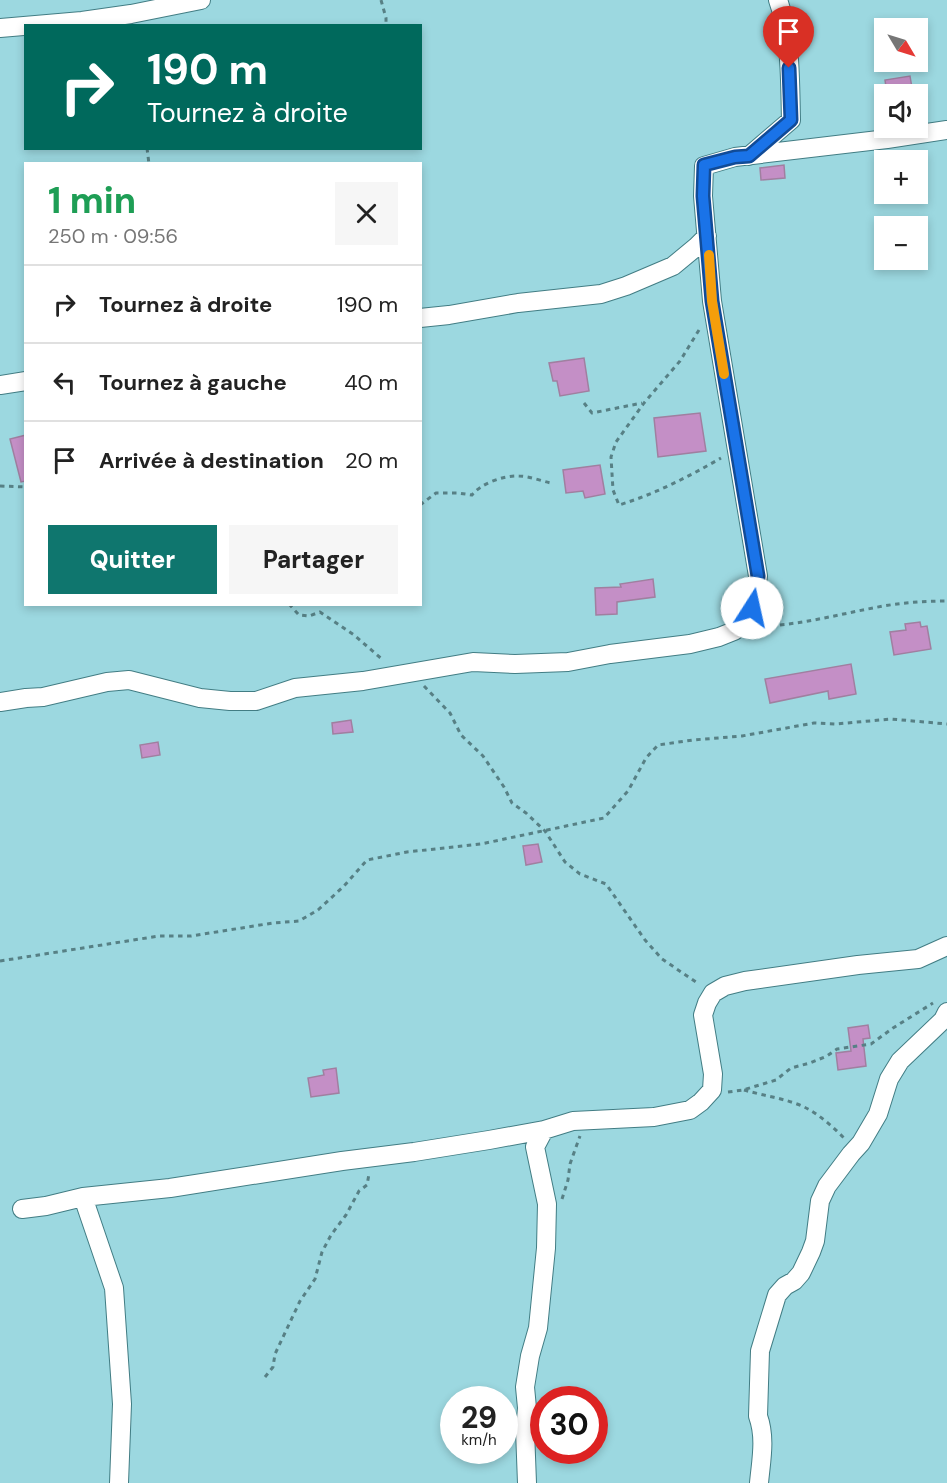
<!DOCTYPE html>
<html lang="fr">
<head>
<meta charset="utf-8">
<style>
	:root { --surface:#fff; --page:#f6f6f6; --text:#222; --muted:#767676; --line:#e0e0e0; --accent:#0f766e }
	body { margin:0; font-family:"DM Sans",sans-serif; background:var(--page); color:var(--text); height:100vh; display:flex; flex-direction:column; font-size:22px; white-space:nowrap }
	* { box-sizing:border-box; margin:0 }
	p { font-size:20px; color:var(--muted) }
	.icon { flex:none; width:33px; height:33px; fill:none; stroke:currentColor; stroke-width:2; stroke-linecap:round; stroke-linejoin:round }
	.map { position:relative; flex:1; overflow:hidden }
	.drawer { position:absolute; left:24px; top:162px; width:398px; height:444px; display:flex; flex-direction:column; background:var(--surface); border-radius:0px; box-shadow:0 3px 9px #0003 }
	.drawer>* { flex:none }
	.banner { position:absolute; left:24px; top:24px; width:398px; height:126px; border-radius:0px; box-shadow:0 3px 9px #0003; background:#00695c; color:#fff; overflow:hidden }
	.needle { width:39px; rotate:128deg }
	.buttons { position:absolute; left:874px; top:18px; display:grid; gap:12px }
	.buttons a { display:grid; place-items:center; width:54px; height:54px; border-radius:0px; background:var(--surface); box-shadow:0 3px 9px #0003; font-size:30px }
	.speed { position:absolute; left:440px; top:1386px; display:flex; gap:12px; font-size:30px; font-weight:700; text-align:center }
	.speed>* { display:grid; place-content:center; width:78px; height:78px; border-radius:50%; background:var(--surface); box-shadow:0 3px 9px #0003; line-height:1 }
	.speed small { font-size:15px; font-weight:400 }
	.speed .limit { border:9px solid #d22; background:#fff; color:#111 }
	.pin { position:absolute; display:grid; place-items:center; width:51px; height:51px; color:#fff; margin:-62px -26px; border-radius:50% 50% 50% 0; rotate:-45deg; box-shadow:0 0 6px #0007 }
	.pin .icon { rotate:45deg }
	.me { position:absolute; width:66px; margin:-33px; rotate:10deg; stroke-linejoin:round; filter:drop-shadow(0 0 4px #0008) }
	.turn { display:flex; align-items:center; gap:21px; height:126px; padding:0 24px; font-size:27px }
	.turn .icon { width:78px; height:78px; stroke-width:2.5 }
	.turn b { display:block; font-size:42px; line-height:51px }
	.round { display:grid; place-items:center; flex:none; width:63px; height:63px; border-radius:0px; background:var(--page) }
	.overview { display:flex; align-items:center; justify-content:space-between; height:102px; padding:0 24px }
	h1 { font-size:36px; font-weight:800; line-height:45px; color:#1e9e55 }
	.cta { display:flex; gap:12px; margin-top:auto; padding:12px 24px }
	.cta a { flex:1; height:69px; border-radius:0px; background:var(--accent); color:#fff; font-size:24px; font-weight:800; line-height:69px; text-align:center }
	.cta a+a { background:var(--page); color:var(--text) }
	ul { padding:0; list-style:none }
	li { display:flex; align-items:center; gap:18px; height:78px; padding:0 24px; border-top:2px solid var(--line) }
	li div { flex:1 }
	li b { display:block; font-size:22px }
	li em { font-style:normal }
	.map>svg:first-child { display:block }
	.building { fill:#c48fc6; stroke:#a07fa0; stroke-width:1.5 }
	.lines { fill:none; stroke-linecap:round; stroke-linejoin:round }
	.minor-casing { stroke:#427d84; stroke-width:20 }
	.path { stroke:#578085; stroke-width:3; stroke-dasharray:4.5 4.5; stroke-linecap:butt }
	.minor { stroke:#fff; stroke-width:18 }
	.route-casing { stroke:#114b97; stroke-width:15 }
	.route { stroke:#1a73e8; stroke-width:10 }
	.slow { stroke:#f59e0b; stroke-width:10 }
</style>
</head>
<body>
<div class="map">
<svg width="947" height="1483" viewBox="0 0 947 1483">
	<rect width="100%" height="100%" fill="#9cd8e0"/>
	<path class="building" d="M 910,76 L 913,94 L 887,94 L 885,80 Z
		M 784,165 L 785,178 L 761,180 L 760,168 Z
		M 584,358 L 589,391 L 560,396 L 557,381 L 553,381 L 549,363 Z
		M 700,413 L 706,451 L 658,457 L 654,418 Z
		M 26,435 L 26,481 L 21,482 L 10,439 Z
		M 600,465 L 605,494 L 585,498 L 583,491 L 566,493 L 563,470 Z
		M 653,579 L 655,597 L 617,602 L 617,614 L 596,615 L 595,588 L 621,587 L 620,584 Z
		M 920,622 L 921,627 L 927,626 L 931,649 L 894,655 L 890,632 L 906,630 L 905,624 Z
		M 851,664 L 856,694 L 829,699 L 828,691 L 770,703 L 765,679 Z
		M 351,720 L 353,732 L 333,734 L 332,723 Z
		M 158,742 L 160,755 L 142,758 L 140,745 Z
		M 538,844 L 542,862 L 526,865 L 523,846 Z
		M 868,1025 L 870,1038 L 863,1039 L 866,1066 L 838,1070 L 836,1053 L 851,1051 L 848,1028 Z
		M 336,1068 L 339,1093 L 311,1097 L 308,1078 L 324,1075 L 323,1070 Z"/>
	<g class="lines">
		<g class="minor-casing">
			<path id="minor" d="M 0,28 L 82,21 L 131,14 L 201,0
				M 749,156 L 791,120 C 790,83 791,35 778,0
				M 420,318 L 449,315 L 518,303 L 601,294 L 626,286 L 673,266 L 696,247 L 707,236
				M 0,385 L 26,381
				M 0,702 L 26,698 L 43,697 L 107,682 L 129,680 L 200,698 L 230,701 L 256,701 L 295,688 L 363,681 L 473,662 L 515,664 L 568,662 L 610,654 L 690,644 L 719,637 L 734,631 L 743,624 L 749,617 L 755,599 L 758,576 L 712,301 L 703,196 L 704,166 L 735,157 L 887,139 L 947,130
				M 83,1197 L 114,1288 L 122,1404 L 119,1483
				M 22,1209 L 46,1206 L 83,1197 L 170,1188 L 342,1161 L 414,1152 L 489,1140 L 544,1130 L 573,1121 L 654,1117 L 690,1110 L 701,1102 L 712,1090 L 713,1074 L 703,1015 L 707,1003 L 713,993 L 725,986 L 745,981 L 858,965 L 918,959 L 947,946
				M 527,1483 L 525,1430 L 527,1408 L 525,1387 L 530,1356 L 538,1328 L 546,1248 L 547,1204 L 535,1147 L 544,1130
				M 759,1483 C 761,1461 766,1438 758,1416 L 760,1351 L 777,1295 L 785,1286 L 794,1281 L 801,1273 L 811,1252 L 815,1241 L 820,1201 L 827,1186 L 851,1154 L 861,1143 L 878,1114 L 889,1079 L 900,1061 L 943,1020 L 947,1012"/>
		</g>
		<path class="path" d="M 381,0 L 386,18 L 386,26
			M 147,148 L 149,164
			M 699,330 L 680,361 L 644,403 L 616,442 L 611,457 L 613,490 L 619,505 C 655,494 688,477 721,458
			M 584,403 L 592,413 L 642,403
			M 0,486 L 26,487
			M 420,505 L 436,493 L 458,493 L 472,495 C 480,484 504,475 519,476 C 529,476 541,481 551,483
			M 289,604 L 299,615 L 309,616 L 320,612 L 354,635 L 383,660
			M 762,626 C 800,625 836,615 873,608 C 897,603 922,601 947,601
			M 424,686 L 450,713 L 461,735 L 483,756 L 504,787 L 512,803 L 526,813 L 545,831 L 565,862 L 580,874 L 606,884 L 645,940 L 662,959 L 699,984
			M 0,961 L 159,936 L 191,936 L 273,923 L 299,921 L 318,910 L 344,886 L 367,860 L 407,852 L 481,844 L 604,818 L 628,791 L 646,758 L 658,745 L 693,740 L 742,736 L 814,723 L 836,724 L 891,719 L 947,724
			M 744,1090 C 764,1096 790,1099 808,1109 C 821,1116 834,1128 844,1138
			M 728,1092 L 743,1090 L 776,1080 L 791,1068 L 810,1063 L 827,1056 L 837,1049 L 871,1044 L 893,1028 L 933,1003
			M 562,1199 L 568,1180 L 570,1164 L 580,1136
			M 265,1377 L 273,1367 L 275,1354 L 300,1301 L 315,1279 L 322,1252 L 331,1235 L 346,1215 L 359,1191 L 367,1185 L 369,1174"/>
		<use href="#minor" class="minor"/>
	</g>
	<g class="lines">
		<g class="route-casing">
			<path id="route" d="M 752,608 L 755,599 L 758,576 L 712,301 L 703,196 L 704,165 L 735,157 L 749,156 L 791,120 L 789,68"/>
		</g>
		<use href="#route" class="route"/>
		<path class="slow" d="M 709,255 L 712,301 L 724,374"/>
	</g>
</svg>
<div class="buttons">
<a><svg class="needle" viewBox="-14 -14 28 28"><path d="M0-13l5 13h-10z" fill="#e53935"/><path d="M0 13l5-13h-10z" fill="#767676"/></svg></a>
<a><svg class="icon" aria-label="sound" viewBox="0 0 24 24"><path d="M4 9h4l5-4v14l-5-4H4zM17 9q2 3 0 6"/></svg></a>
<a>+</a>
<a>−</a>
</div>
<div class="speed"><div>29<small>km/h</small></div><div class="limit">30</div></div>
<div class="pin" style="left:789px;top:68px;background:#d93025"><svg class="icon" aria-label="arrive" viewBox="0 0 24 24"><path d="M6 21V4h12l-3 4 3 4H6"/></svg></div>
<svg class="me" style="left:752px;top:608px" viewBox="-20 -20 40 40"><circle r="19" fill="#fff"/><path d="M0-13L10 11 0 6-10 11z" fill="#1a73e8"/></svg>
<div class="banner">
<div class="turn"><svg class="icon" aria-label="right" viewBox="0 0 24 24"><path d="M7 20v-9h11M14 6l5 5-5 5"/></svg><div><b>190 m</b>Tournez à droite</div></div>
</div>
<section class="drawer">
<div class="overview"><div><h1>1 min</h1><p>250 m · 09:56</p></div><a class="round"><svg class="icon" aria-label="close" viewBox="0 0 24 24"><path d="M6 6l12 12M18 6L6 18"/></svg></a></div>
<ul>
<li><svg class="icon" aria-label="right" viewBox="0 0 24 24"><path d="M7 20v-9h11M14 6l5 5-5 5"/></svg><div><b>Tournez à droite</b></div><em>190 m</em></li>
<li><svg class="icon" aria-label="left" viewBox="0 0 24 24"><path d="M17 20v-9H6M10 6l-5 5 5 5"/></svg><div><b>Tournez à gauche</b></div><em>40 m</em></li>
<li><svg class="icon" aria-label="arrive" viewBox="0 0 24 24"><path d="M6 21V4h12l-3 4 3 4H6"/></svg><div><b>Arrivée à destination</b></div><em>20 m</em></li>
</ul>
<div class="cta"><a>Quitter</a><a>Partager</a></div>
</section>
</div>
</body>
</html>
